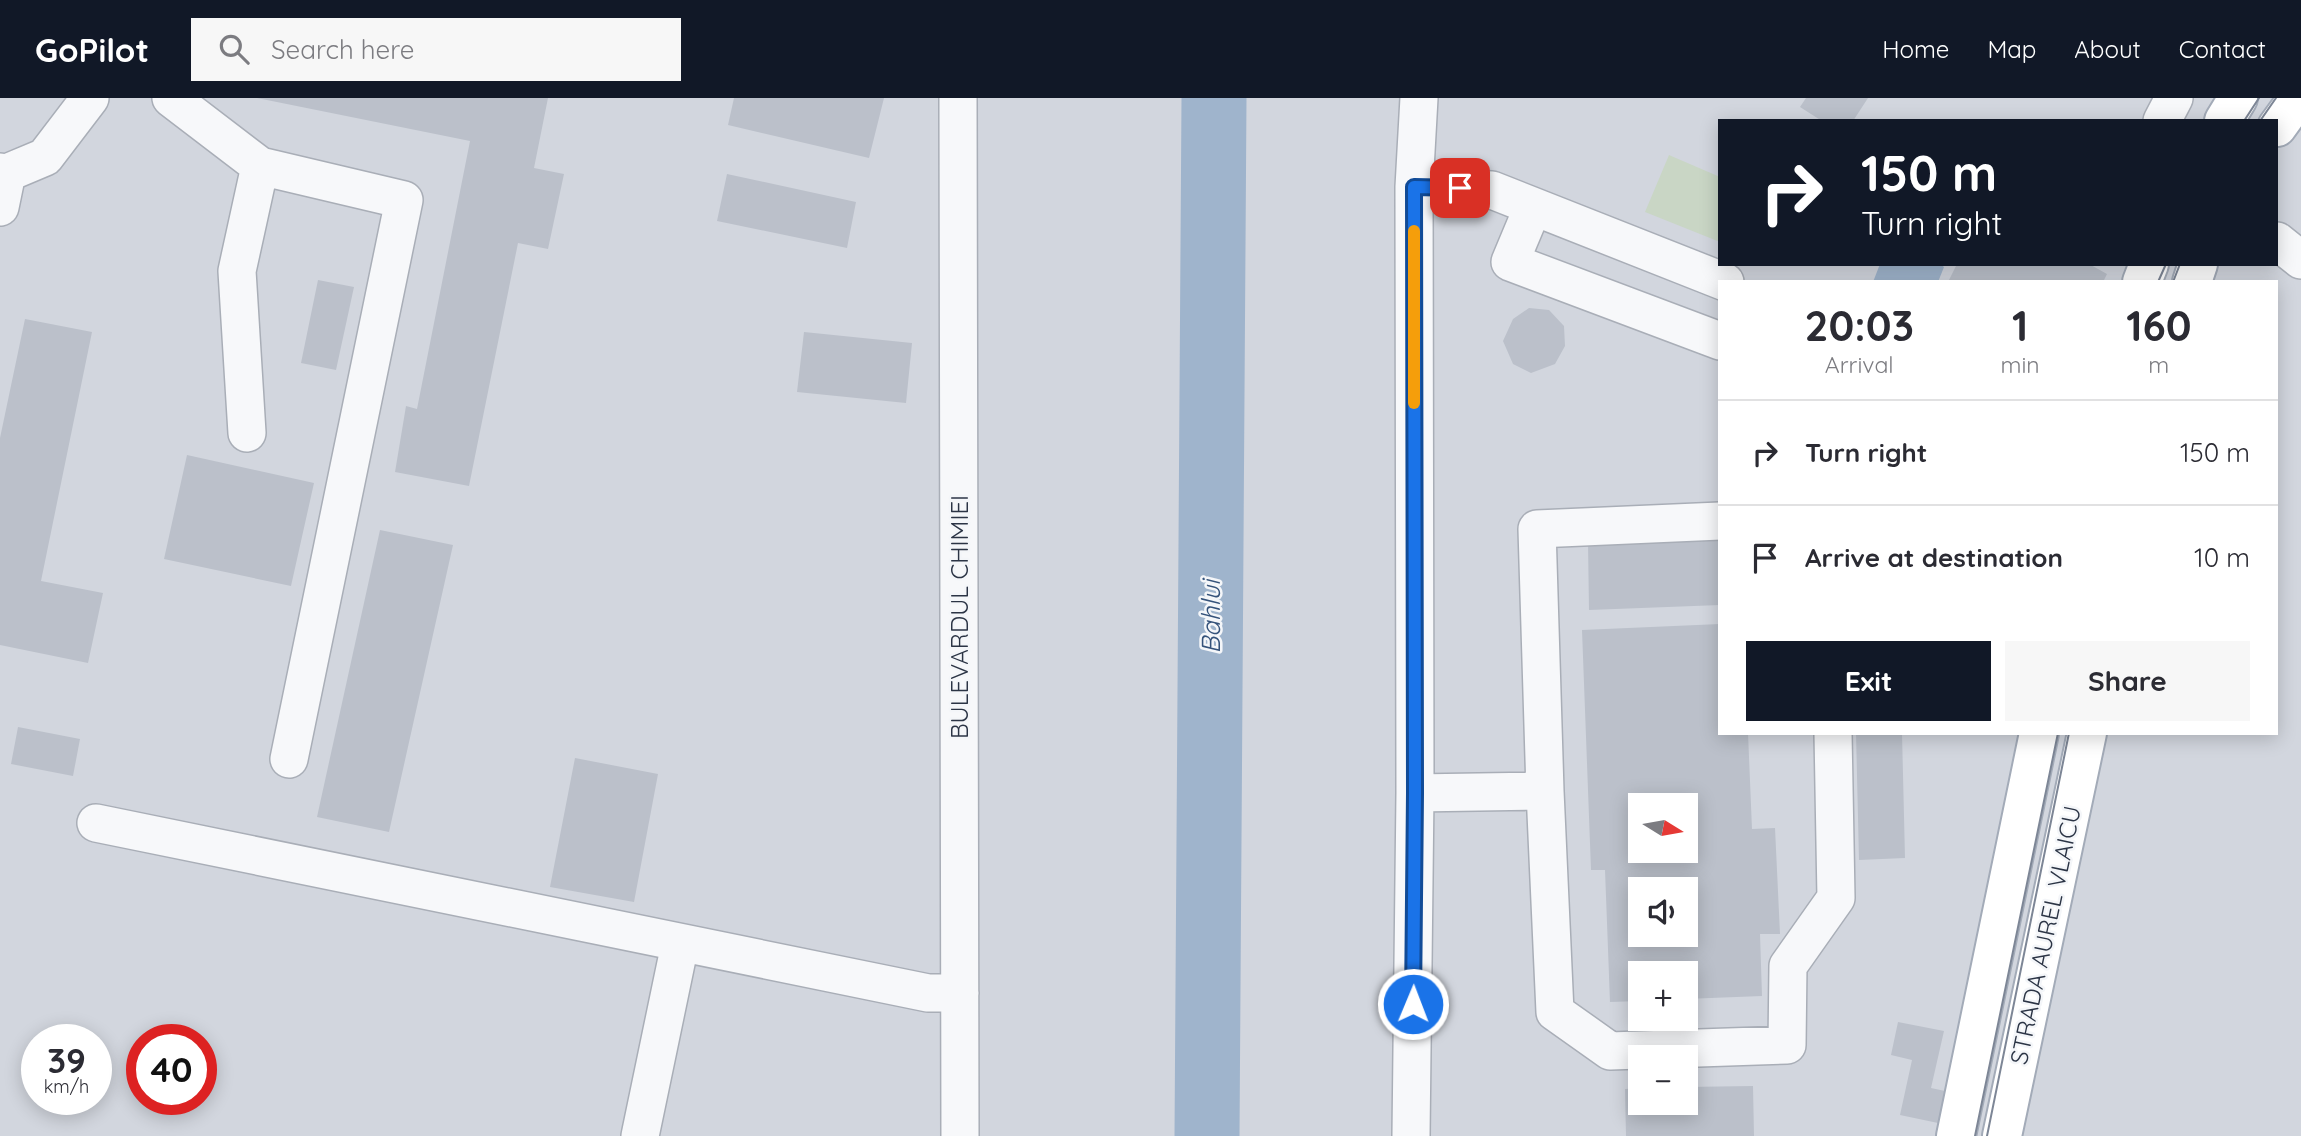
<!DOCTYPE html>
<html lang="en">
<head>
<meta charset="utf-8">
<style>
	:root { --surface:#fff; --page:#f7f7f7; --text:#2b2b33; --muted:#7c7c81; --line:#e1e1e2; --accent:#111827 }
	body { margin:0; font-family:Quicksand,sans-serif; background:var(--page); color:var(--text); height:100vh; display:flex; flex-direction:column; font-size:26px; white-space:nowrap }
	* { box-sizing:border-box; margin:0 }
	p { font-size:23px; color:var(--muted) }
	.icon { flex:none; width:38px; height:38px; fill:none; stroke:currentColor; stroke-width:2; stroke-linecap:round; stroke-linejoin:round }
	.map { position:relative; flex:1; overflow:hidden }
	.drawer { position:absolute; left:1718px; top:182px; width:560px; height:455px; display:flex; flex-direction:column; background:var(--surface); border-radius:0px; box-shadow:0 4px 18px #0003 }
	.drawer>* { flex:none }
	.guide { position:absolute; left:1718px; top:21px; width:560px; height:147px; border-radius:0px; box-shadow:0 4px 18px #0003; background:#111827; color:#fff; overflow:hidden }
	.needle { width:46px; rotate:101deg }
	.buttons { position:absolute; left:1628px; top:695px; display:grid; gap:14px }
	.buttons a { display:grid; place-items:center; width:70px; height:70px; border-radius:0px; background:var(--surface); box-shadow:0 4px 18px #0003; font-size:35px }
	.speed { position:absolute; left:21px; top:926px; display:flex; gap:14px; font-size:35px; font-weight:700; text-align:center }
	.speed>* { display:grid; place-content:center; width:91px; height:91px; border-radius:50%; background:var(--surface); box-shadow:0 4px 18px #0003; line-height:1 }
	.speed small { font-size:18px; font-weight:400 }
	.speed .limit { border:10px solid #d22; background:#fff; color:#111 }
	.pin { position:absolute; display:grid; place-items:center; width:60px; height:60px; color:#fff; margin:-30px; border-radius:14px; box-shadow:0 4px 10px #0006 }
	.me { position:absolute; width:77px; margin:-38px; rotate:1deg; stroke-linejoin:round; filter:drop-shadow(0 0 5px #0008) }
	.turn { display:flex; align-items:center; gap:24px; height:147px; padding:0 28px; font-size:32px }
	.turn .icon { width:91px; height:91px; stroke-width:2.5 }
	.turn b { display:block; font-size:49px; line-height:60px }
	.eta { display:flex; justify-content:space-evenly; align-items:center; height:119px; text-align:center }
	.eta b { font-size:42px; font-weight:800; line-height:49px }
	.button { display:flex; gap:14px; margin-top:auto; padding:14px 28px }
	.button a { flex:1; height:80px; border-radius:0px; background:var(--accent); color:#fff; font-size:28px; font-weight:800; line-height:80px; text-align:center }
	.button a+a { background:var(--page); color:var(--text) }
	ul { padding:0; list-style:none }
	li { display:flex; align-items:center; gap:21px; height:105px; padding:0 28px; border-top:2px solid var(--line) }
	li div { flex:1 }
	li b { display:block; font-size:26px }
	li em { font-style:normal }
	header { display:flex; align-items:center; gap:42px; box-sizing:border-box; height:98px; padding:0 35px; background:var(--accent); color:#fff }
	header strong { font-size:33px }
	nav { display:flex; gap:38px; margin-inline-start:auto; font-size:24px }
	.search { width:490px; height:63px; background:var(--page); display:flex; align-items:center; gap:18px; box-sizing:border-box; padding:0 24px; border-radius:0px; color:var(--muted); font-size:26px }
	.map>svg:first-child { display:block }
	.built { fill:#d2d6de; fill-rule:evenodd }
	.green { fill:#c9d6c5 }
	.water { fill:#9fb4cc }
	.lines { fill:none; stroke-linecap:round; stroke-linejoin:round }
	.river { stroke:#9fb4cc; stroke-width:65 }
	.building { fill:#bbc0ca; fill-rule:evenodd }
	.minor-casing { stroke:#a9aeb7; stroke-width:40 }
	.major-casing { stroke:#a3abb8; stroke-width:42 }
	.minor { stroke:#f7f8fa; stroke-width:37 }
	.major { stroke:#fff; stroke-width:38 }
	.tram { stroke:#7d8696; stroke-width:2 }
	.route-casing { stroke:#114b97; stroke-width:18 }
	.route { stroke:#1a73e8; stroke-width:12 }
	.slow { stroke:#f59e0b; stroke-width:12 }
	.labels { text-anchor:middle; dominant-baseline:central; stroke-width:5; stroke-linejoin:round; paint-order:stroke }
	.street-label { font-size:24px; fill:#2b3445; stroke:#f4f6f9 }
	.water-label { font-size:26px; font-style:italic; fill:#34527a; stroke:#f4f6f9 }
</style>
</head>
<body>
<header>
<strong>GoPilot</strong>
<div class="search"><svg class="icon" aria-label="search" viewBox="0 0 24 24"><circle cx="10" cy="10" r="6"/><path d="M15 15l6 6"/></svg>Search here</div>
<nav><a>Home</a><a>Map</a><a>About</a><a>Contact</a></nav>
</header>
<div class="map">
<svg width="2301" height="1038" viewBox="0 0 2301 1038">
	<rect width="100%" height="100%" fill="#e4e7ec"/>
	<path class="built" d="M 0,0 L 2301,0 L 2301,1038 L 0,1038 ZM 1720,23 L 2277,23 L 2277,166 L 1720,166 ZM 1720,184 L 2277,184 L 2277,635 L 1720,635 ZM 1640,707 L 1685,707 L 1685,752 L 1640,752 ZM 1640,791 L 1685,791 L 1685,836 L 1640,836 ZM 1640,875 L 1685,875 L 1685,920 L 1640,920 ZM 37,942 L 96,942 L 96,1001 L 37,1001 ZM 142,942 L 201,942 L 201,1001 L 142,1001 ZM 1640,959 L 1685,959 L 1685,1004 L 1640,1004 Z"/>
	<path class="green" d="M 1669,57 L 1720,79 L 1720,144 L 1645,114 Z"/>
	<path class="water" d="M 1880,166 L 1940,166 L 1944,169 L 1938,184 L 1873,184 Z"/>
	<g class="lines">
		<path class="river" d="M 1207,1038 L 1214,0"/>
	</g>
	<path class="building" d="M 257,0 L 548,0 L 534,70 L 564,76 L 548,151 L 518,145 L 469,388 L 395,374 L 406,308 L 417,311 L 470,43 Z
		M 734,0 L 884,0 L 869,60 L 728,27 Z
		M 1806,0 L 1868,0 L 1853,23 L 1822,23 L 1800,9 Z
		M 727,76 L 856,104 L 847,150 L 717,123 Z
		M 1952,166 L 2089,166 L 2107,176 L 2103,184 L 1948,184 L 1956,168 Z
		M 318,182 L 354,189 L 336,272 L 301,265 Z
		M 1529,210 L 1549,212 L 1564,228 L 1565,248 L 1555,266 L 1531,275 L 1513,266 L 1503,243 L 1513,221 Z
		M 25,221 L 92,234 L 41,483 L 103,495 L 88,565 L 0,547 L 0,340 Z
		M 804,234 L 912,245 L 906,305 L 797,294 Z
		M 187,357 L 314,385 L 291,488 L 164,461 Z
		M 380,432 L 453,447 L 389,734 L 317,719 Z
		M 1720,440 L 1720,507 L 1589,512 L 1588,444 Z
		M 1720,526 L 1720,635 L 1748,635 L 1752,731 L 1775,730 L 1780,836 L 1760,836 L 1762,898 L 1685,901 L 1685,875 L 1640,875 L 1640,903 L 1610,904 L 1605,772 L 1591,772 L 1582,532 ZM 1640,707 L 1685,707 L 1685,752 L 1640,752 ZM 1640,791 L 1685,791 L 1685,836 L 1640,836 Z
		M 18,629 L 80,641 L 73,678 L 11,666 Z
		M 1856,635 L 1902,635 L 1905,760 L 1859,762 Z
		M 575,660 L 658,676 L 634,804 L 550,789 Z
		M 1898,924 L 1944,933 L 1931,990 L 1945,993 L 1938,1025 L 1900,1017 L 1912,962 L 1891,957 Z
		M 1753,988 L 1754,1038 L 1626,1038 L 1625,991 L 1640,990 L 1640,1004 L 1685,1004 L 1685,989 Z"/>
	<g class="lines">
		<g class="minor-casing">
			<path id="minor" d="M 171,0 L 260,68 L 404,102 L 289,661
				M 958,0 L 960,1038
				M 2162,23 L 2174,0
				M 0,74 L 7,75 L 45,59 L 90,0
				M 1414,89 L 1492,92 L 1725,184
				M 0,109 L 7,75
				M 1533,109 L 1510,164 L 1720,243
				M 2277,143 L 2301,162
				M 247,335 L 237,173 L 260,68
				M 1720,423 L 1537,431 L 1545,693 L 1555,914 L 1610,953 L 1787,947 L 1788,868 L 1836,800 L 1833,635
				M 1415,695 L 1545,693
				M 96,725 L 928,895 L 960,895
				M 640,1038 L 680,846
				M 1411,1038 L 1415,695 L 1414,89 L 1419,0"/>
		</g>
		<g class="major-casing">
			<path id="major" d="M 2224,23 L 2238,0
				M 2277,29 L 2298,0
				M 2142,184 L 2149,166
				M 2192,184 L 2198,166
				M 1956,1038 L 2039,635
				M 2002,1038 L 2087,635"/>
		</g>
		<use href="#minor" class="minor"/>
		<use href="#major" class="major"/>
		<path class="tram" d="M 2244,23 L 2259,0
			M 2260,23 L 2276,0
			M 2158,184 L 2166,166
			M 2173,184 L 2180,166
			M 1975,1038 L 2058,635
			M 1987,1038 L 2069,635"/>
	</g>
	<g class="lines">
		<g class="route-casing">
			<path id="route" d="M 1413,906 L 1415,695 L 1414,89 L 1460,90"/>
		</g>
		<use href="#route" class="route"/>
		<path class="slow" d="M 1414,133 L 1414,305"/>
	</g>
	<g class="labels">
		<g class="street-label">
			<text transform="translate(959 519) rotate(-90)">BULEVARDUL CHIMIEI</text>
			<text transform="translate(2045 837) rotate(-78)">STRADA AUREL VLAICU</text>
		</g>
		<g class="water-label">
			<text transform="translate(1210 519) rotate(-90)">Bahlui</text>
		</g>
	</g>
</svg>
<div class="buttons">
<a><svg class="needle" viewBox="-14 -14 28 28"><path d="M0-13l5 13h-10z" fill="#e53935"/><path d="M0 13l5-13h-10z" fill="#7c7c81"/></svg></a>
<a><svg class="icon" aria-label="sound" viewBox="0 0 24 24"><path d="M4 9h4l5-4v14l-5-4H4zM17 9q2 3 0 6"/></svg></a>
<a>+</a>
<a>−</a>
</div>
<div class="speed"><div>39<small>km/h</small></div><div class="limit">40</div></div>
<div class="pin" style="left:1460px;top:90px;background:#d93025"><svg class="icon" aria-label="arrive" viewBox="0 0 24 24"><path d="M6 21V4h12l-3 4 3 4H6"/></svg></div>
<svg class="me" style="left:1413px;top:906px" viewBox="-20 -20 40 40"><circle r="17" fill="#1a73e8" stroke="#fff" stroke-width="3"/><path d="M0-11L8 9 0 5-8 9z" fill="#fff"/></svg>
<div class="guide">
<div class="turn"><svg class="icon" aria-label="right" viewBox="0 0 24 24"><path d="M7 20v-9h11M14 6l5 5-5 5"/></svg><div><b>150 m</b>Turn right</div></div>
</div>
<section class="drawer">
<div class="eta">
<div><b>20:03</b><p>Arrival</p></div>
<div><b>1</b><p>min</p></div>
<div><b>160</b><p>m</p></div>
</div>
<ul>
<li><svg class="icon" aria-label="right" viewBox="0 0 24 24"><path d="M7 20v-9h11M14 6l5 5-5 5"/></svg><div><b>Turn right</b></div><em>150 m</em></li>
<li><svg class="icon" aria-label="arrive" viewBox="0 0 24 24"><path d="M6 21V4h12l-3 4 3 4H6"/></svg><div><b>Arrive at destination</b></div><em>10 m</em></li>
</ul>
<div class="button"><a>Exit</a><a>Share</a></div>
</section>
</div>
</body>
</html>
